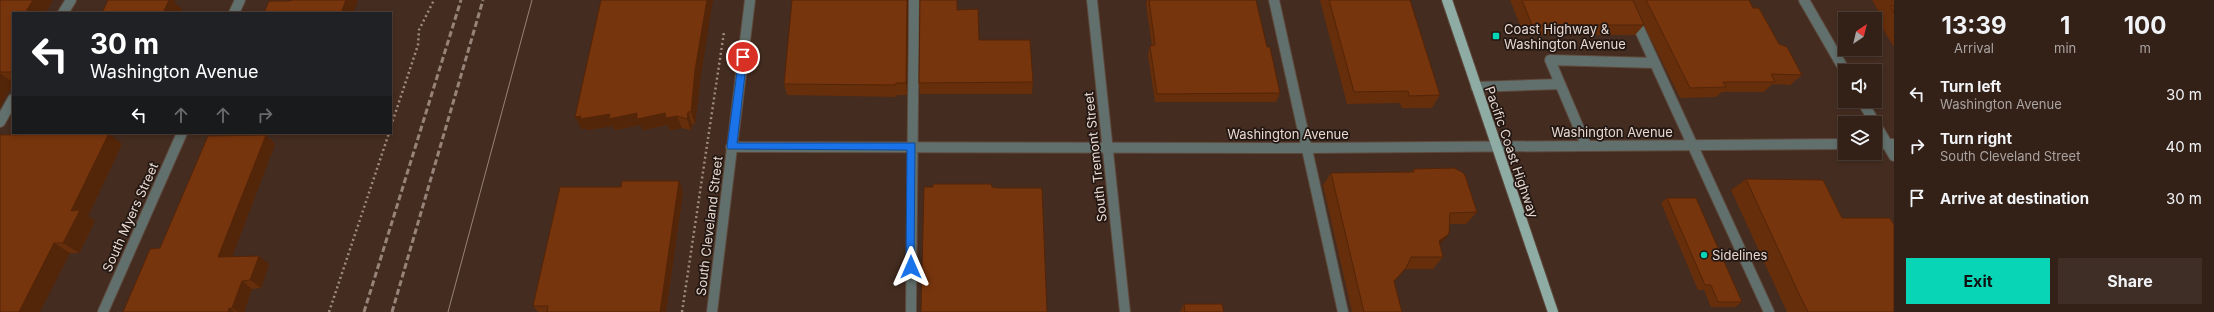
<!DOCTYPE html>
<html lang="en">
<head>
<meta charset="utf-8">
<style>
	:root { --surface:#332118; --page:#3e2e25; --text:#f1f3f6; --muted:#a9a3a2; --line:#4e3e37; --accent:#07d5b6 }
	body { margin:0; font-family:Inter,sans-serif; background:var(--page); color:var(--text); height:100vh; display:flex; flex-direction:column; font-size:15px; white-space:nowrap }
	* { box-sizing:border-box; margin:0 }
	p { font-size:13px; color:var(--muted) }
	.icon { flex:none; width:22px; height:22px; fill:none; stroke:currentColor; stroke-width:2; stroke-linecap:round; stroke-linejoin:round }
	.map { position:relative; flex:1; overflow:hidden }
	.panel { display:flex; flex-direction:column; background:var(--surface); width:320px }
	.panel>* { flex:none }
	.hud { position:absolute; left:12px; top:12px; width:380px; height:122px; border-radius:0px; box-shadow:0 2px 6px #0003,0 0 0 1px var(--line); background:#202124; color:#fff; overflow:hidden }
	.needle { width:26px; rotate:35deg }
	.tools { position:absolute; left:1838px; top:12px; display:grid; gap:8px }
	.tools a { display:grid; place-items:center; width:44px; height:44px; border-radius:0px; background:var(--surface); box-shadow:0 2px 6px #0003,0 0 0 1px var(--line); font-size:20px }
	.pin { position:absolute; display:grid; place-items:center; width:34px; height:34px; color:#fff; margin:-17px; border:2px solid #fff; border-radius:50%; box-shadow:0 1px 4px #0007 }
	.me { position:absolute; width:44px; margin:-22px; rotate:0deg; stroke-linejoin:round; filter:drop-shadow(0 0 3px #0008) }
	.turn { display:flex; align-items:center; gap:14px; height:84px; padding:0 12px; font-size:18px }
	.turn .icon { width:52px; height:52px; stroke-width:2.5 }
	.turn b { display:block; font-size:28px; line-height:34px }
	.lanes { display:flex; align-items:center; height:38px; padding:0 12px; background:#0003; justify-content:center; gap:20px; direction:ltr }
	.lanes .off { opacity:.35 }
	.eta { display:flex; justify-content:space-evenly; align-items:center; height:68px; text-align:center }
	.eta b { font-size:24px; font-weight:700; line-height:28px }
	.primary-button { display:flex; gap:8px; margin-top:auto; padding:8px 12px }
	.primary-button a { flex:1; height:46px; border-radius:0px; background:var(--accent); color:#111; font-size:16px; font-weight:700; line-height:46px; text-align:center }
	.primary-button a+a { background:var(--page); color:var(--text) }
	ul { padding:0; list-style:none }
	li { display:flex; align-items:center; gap:12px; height:52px; padding:0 12px }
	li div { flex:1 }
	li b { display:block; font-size:15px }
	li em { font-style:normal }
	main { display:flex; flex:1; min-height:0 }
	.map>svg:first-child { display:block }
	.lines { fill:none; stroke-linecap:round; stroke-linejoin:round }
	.minor-casing { stroke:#5e483c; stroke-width:12 }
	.major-casing { stroke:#5e483c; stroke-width:12 }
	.path { stroke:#9e8b81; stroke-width:2.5; stroke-dasharray:2 3; stroke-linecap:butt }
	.minor { stroke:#61706c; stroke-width:10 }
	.major { stroke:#8eaca3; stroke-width:10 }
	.tram { stroke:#978379; stroke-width:1 }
	.rail { stroke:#978379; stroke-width:3; stroke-dasharray:6 3; stroke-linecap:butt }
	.wall { fill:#662e0b }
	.shaded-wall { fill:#532509 }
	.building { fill:#77350d; stroke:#532509 }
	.route { fill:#1a73e8; stroke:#114b97 }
	.poi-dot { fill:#07d5b6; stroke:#221712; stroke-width:1.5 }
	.labels { text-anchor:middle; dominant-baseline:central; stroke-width:3.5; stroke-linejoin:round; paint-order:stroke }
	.poi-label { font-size:13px; fill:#e8d8d0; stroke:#221712; text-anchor:start }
	.street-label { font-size:13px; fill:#e8d8d0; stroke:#221712 }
</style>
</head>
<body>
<main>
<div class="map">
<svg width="1894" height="312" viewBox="0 0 1894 312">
	<rect width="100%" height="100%" fill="#442c20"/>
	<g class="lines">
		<g class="minor-casing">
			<path id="minor" d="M 1092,0 L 1125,312
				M 1274,0 L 1343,312
				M 1626,0 L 1769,312
				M 1804,0 L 1845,71
				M 63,13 L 71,0
				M 234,13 L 240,0
				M 1476,87 L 1560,84
				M 1862,101 L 1875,123
				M 0,122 L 13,99
				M 1875,123 L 1894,156
				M 1875,144 L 1893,144
				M 1586,145 L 1550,60 L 1655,63
				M 731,147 L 1307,148 L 1845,144
				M 103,312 L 182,133
				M 712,312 L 750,0
				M 911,312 L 914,0"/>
		</g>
		<g class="major-casing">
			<path id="major" d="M 1447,0 L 1553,312"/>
		</g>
		<path class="path" d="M 391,126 L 418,45 L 419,30 L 434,0
			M 329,312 L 389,133
			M 682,312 L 724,32"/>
		<use href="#minor" class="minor"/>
		<use href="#major" class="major"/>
		<path class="tram" d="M 448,312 L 532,0"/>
		<path class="rail" d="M 364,312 L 461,0
			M 392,312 L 483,0"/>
	</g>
	<path class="wall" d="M 0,0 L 53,0 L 45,13 L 13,13 L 13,84 L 0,107 Z
		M 792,0 L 908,0 L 907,95 L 897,95 L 897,97 L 787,95 L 784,84 Z
		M 1147,0 L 1256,0 L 1267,47 L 1280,93 L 1276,102 L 1155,102 L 1148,55 L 1150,46 L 1152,46 L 1146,4 Z
		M 1320,0 L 1410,0 L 1440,95 L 1432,108 L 1402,108 L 1400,103 L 1347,104 Z
		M 1510,0 L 1749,0 L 1753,8 L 1779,44 L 1802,75 L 1790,85 L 1772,84 L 1764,92 L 1722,92 L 1716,97 L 1680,98 L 1644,25 L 1635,35 L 1524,35 Z
		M 1872,0 L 1894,0 L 1894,47 L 1876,18 L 1880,14 Z
		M 957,10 L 979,40 L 1033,82 L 1032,94 L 920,94 L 919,83 Z
		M 700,82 L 695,124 L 692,124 L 691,130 L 682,128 L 670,130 L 668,125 L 643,130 L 640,125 L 615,130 L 613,126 L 587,130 L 585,128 L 581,129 Z
		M 266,135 L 275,144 L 232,257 L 269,264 L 261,288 L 252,289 L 244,312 L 123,312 Z
		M 122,144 L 88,216 L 95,221 L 79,253 L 70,253 L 0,312 Z
		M 1414,169 L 1477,212 L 1466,224 L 1450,224 L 1440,245 L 1443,257 L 1433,269 L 1405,269 L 1394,282 L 1402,312 L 1352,312 L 1323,185 L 1331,173 L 1411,172 Z
		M 1746,179 L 1842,218 L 1894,312 L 1787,312 L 1731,190 Z
		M 679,181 L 683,192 L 666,312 L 538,312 L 533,306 L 621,187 Z
		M 1667,198 L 1742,302 L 1735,307 L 1711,307 L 1704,290 L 1698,290 L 1661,203 Z
		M 1184,304 L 1224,312 L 1180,312 Z"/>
	<path class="shaded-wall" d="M 33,0 L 53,0 L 45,13 L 25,13 Z
		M 161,0 L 175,0 L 174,2 L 182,9 L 180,13 L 163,13 Z
		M 346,0 L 358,0 L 353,13 L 341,13 Z
		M 707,0 L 713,0 L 700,82 L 695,124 L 691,112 L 695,70 Z
		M 907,0 L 908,0 L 907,95 L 906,83 Z
		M 0,73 L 13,83 L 13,84 L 0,107 Z
		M 688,112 L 692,124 L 691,130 L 687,119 Z
		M 665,113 L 677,116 L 682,128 L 670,130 L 668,125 L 643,130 L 640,125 L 615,130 L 613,126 L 587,130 L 585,128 L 581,129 L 575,117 L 581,116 L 610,114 Z
		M 109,133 L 122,144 L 88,216 L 95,221 L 79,253 L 63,243 L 71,211 Z
		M 266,135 L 275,144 L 229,265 L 218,257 Z
		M 679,181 L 683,192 L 666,312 L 660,312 Z
		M 1449,234 L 1439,246 L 1439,241 Z
		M 54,243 L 70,253 L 40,312 L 19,312 Z
		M 259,256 L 269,264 L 261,288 L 250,280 Z
		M 242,281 L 252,289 L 244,312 L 238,312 L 232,308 Z
		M 229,308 L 235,312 L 228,312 Z"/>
	<path class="building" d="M 0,0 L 33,0 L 25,13 L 13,13 L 13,72 L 0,72 Z
		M 108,0 L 169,0 L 163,13 L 102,13 Z
		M 291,0 L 346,0 L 341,13 L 264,13 L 269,1 L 291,1 Z
		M 601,0 L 707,0 L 695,70 L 691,112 L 688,112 L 687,119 L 677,116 L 666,118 L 665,113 L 637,119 L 637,113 L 609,119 L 610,114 L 580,119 L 581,116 L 575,117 Z
		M 792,0 L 907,0 L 906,83 L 896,83 L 896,85 L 784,84 Z
		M 920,0 L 957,0 L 957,10 L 978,9 L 979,40 L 1030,40 L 1033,82 L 919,83 Z
		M 1149,0 L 1256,0 L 1267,47 L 1270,47 L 1280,93 L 1157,94 L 1150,46 L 1155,45 Z
		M 1329,0 L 1410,0 L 1440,95 L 1409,96 L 1408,91 L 1354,92 Z
		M 1522,0 L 1633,0 L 1644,25 L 1532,25 Z
		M 1646,0 L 1749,0 L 1753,8 L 1759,8 L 1779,44 L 1787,47 L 1802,75 L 1771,74 L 1775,82 L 1723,82 L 1726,87 L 1690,88 Z
		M 1890,6 L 1894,6 L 1894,13 Z
		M 109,133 L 71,211 L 80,210 L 63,243 L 54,243 L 19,312 L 0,312 L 0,135 Z
		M 266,135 L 218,257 L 259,256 L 250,280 L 242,281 L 232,308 L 229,308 L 228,312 L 123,312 L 150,249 L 160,248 L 208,136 Z
		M 1454,168 L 1462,172 L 1465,175 L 1477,212 L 1450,213 L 1449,234 L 1439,241 L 1443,257 L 1411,257 L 1406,268 L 1394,281 L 1402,312 L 1364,312 L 1331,173 L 1414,172 L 1414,169 Z
		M 1746,179 L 1823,180 L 1842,218 L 1890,218 L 1894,225 L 1894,312 L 1808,312 L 1798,292 Z
		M 622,181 L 679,181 L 660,312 L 547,312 L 548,306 L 533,306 L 560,187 L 621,187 Z
		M 933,184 L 991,184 L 992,187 L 998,188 L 1042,188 L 1047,312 L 921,312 L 924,187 L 933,187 Z
		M 1667,198 L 1696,198 L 1742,302 L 1718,302 L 1711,285 L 1705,285 Z
		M 1184,304 L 1222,304 L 1224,312 L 1185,312 Z"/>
	<path class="route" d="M 743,54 L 747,57 L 737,143 L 915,143 L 914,270 L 911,271 L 906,267 L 907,150 L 728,149 L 727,147 L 739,57 Z"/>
	<g class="poi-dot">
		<rect x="1492" y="32" width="8" height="8" rx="2"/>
		<circle cx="1704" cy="255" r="4"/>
	</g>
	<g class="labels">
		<g class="poi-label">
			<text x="1504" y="29">Coast Highway &amp;<tspan x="1504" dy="15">Washington Avenue</tspan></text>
			<text x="1712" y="255">Sidelines</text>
		</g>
		<g class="street-label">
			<text x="1612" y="132">Washington Avenue</text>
			<text x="1288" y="134">Washington Avenue</text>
			<text transform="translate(1512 152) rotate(71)">Pacific Coast Highway</text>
			<text transform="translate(1095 157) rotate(-96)">South Tremont Street</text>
			<text transform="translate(130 217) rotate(-66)">South Myers Street</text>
			<text transform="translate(709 226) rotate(-83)">South Cleveland Street</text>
		</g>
	</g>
</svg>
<div class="tools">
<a><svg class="needle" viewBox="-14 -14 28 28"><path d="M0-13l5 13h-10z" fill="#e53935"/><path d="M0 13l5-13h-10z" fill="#a9a3a2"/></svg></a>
<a><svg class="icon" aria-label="sound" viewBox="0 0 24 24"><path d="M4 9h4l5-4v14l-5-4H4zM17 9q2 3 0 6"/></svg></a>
<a><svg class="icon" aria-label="layers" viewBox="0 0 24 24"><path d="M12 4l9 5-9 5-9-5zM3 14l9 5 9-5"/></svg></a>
</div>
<div class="pin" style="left:743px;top:57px;background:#d93025"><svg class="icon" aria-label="arrive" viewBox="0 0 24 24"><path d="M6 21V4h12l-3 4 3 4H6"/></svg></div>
<svg class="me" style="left:911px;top:267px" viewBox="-20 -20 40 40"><path d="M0-17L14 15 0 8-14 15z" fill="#1a73e8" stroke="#fff" stroke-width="4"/></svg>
<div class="hud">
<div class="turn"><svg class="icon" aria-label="left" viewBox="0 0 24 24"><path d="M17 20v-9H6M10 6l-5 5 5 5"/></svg><div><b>30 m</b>Washington Avenue</div></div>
<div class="lanes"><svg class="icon" aria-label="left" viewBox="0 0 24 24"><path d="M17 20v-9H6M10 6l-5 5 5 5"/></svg><svg class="icon off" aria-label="ahead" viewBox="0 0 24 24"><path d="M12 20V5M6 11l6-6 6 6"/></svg><svg class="icon off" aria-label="ahead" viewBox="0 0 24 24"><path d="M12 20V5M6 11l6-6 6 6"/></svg><svg class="icon off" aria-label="right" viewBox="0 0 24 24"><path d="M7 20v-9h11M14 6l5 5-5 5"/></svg></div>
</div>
</div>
<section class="panel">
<div class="eta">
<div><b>13:39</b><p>Arrival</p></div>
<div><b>1</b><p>min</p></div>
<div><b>100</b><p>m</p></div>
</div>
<ul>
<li><svg class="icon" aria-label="left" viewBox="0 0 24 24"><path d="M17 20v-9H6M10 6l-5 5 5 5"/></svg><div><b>Turn left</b><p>Washington Avenue</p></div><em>30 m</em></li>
<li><svg class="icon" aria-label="right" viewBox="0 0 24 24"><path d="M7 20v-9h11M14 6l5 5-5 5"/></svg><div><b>Turn right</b><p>South Cleveland Street</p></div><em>40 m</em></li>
<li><svg class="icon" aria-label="arrive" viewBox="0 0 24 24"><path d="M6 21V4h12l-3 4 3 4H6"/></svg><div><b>Arrive at destination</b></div><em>30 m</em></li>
</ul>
<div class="primary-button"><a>Exit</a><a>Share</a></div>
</section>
</main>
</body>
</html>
